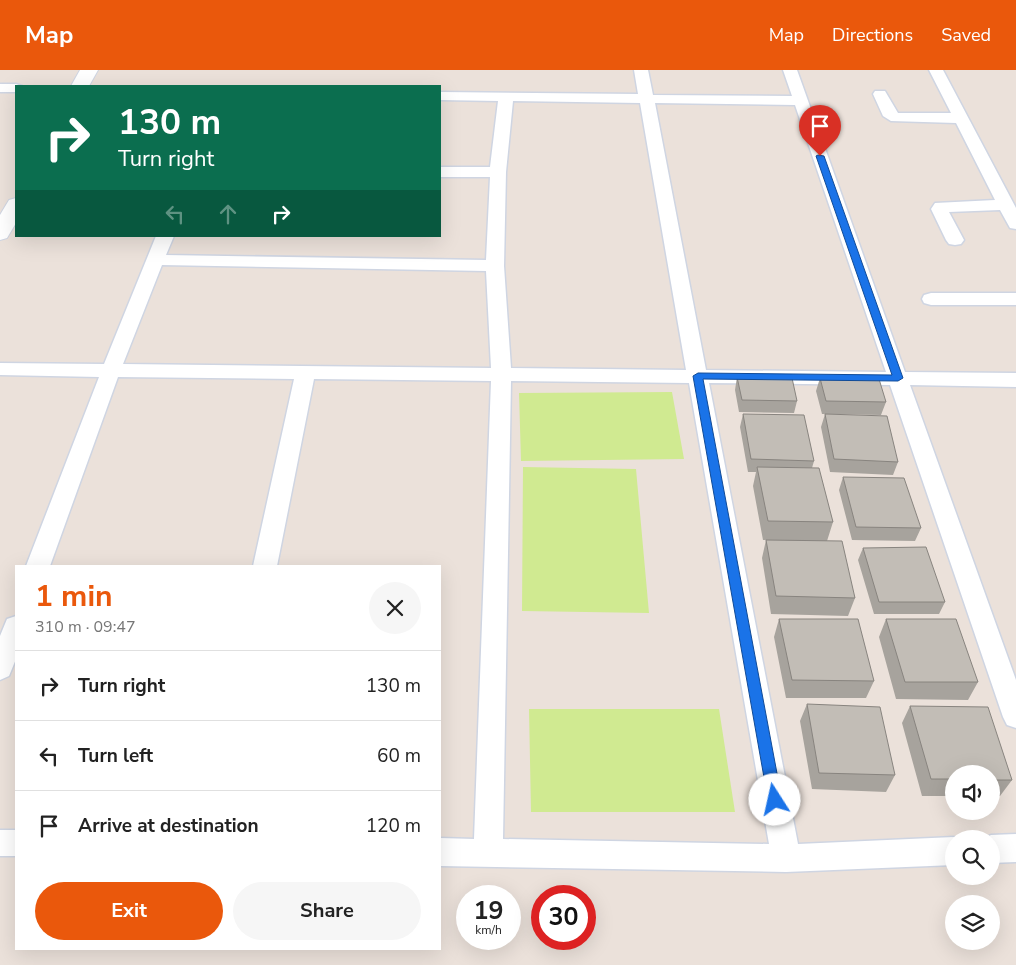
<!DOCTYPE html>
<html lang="en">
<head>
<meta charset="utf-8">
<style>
	:root { --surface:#fff; --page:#f6f6f6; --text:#222; --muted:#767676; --line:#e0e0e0; --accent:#ea580c }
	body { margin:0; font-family:"Nunito Sans",sans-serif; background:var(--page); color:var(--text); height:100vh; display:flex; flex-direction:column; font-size:19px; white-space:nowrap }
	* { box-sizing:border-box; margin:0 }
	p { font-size:16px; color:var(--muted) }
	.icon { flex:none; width:28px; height:28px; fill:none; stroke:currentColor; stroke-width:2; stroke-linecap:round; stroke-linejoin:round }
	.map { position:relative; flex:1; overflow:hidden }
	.side { position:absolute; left:15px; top:495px; width:426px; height:385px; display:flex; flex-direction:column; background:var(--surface); border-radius:0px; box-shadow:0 5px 20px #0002 }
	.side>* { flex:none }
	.guide { position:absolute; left:15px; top:15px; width:426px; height:152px; border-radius:0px; box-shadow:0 5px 20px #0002; background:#0b6e4f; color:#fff; overflow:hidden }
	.fabs { position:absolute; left:945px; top:695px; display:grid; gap:10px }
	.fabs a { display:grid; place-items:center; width:55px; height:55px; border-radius:50%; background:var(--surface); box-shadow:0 5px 20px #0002; font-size:25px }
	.speed { position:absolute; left:456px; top:815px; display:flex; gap:10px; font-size:25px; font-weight:700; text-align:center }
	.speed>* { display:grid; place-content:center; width:65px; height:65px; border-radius:50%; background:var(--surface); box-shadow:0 5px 20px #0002; line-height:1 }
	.speed small { font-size:12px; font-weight:400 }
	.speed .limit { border:8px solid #d22; background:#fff; color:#111 }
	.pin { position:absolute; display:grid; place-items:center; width:42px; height:42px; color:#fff; margin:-51px -21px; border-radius:50% 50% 50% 0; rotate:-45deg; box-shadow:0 0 5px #0007 }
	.pin .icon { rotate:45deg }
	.me { position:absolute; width:55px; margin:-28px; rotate:350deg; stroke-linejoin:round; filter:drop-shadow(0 0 4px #0008) }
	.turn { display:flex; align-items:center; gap:18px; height:105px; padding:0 20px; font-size:22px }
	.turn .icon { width:65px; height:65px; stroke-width:2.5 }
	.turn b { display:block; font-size:35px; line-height:42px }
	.lanes { display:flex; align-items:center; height:48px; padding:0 20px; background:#0003; justify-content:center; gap:25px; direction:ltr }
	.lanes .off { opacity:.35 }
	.round { display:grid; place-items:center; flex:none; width:52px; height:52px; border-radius:26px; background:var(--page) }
	.summary { display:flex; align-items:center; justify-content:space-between; height:85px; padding:0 20px }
	h1 { font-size:30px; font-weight:700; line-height:38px; color:var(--accent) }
	.primary-button { display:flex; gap:10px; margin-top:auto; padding:10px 20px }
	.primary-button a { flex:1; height:58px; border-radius:30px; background:var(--accent); color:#fff; font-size:20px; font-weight:700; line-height:58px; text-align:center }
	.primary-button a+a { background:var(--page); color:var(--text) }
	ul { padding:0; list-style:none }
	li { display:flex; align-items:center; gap:15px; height:70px; padding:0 20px; border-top:1px solid var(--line) }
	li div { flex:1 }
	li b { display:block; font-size:19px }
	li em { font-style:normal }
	header { display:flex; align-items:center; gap:30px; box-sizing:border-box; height:70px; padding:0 25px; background:var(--accent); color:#fff }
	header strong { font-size:24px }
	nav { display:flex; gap:28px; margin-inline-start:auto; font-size:18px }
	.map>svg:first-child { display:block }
	.pitch { fill:#d0ea91 }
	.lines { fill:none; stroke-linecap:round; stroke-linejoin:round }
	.street-casing { stroke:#cfd5e2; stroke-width:3 }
	.secondary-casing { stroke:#cfd5e2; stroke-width:2 }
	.street { fill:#fff; fill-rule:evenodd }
	.secondary { fill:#fff; fill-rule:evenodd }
	.wall { fill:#a7a39d }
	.building { fill:#c2bdb6; stroke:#88847f }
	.route { fill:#1a73e8; stroke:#114b97 }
</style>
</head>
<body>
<header>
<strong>Map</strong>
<nav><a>Map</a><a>Directions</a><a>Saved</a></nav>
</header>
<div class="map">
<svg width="1016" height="895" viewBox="0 0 1016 895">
	<rect width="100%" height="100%" fill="#ebe1da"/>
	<path class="pitch" d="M 672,322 L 684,389 L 521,391 L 519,323 Z
		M 523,397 L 636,399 L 649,543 L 522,541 Z
		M 529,639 L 719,639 L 735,742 L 531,742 Z"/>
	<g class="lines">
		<g class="street-casing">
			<path id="street" d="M 634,0 L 648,0 L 653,25 L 792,26 L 783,0 L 797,0 L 905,302 L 1016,303 L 1016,317 L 910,315 L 1016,610 L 1016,658 L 1007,655 L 1003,647 L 890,315 L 709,313 L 798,774 L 954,767 L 957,769 L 954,769 L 954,795 L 786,802 L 440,796 L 440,768 L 474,769 L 491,311 L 314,309 L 277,496 L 253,496 L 294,309 L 118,307 L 50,496 L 26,496 L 99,307 L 0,305 L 0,293 L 104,294 L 156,166 L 174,166 L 166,185 L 486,190 L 490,107 L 440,107 L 440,97 L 490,97 L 498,31 L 440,30 L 440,22 L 638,24 ZM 513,31 L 640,33 L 686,300 L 511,298 L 504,196 L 506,102 ZM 655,33 L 795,35 L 886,302 L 706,300 ZM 162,195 L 486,201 L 491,298 L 123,294 ZM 511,311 L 689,313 L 769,774 L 503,769 Z
				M 929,0 L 943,0 L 1016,138 L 1016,159 L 1010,158 L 1000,140 L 949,142 L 964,170 L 961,174 L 955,175 L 949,174 L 946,170 L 931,139 L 935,133 L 995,130 L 956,53 L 891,51 L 883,46 L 873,24 L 875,21 L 885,21 L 898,43 L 951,43 Z
				M 0,14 L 16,14 L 22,16 L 16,16 L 16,22 L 0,22 Z
				M 931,223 L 1016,223 L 1016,235 L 931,235 L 924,233 L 922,229 L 924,225 Z
				M 16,546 L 16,589 L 9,606 L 0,610 L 0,566 L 7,549 Z
				M 0,760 L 16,760 L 16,786 L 0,786 Z
				M 1016,764 L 1016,792 L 991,793 L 991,769 L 983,769 L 991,765 Z"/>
		</g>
		<g class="secondary-casing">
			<path id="secondary" d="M 80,0 L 98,0 L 89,16 L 71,16 Z
				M 16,128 L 16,153 L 7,168 L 0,170 L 0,145 L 9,130 Z"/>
		</g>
		<use href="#street" class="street"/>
		<use href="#secondary" class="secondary"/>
	</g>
	<path class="wall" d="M 737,307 L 797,331 L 794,343 L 739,342 L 735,320 Z
		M 820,308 L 886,332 L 881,345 L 826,344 L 898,392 L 893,405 L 830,402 L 821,357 L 825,344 L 822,344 L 816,321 Z
		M 743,344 L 814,391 L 812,398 L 833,452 L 827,471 L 855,528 L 848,546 L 771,544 L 762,488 L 766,470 L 763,470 L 753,416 L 756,402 L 748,402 L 740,357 Z
		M 843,407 L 921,458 L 915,471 L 852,470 L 839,420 Z
		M 863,478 L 945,532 L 939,544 L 874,544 L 858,490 Z
		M 779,549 L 874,611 L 866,628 L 786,628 L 774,567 Z
		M 886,549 L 978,612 L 968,630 L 896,629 L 879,567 Z
		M 807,634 L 895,705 L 886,722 L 812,719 L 800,651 Z
		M 910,636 L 1012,710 L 1000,726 L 991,726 L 991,704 L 954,704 L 954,726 L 922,726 L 902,653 Z"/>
	<path class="building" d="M 737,307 L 792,308 L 797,331 L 742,330 Z
		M 820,308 L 879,309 L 886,332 L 826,331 Z
		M 743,344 L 804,345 L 814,391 L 751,389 Z
		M 825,344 L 887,346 L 898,392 L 834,389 Z
		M 757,397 L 819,398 L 833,452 L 768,451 Z
		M 843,407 L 904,408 L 921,458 L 856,457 Z
		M 766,470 L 842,471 L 855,528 L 776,526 Z
		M 926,477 L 945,532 L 879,532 L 863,478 Z
		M 779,549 L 858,549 L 874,611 L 792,610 Z
		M 886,549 L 956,549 L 978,612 L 905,612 Z
		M 807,634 L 880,637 L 895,705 L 819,703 Z
		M 910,636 L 988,637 L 1012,710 L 991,710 L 991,704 L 954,704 L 954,709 L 931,709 Z"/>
	<path class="route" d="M 818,85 L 824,86 L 903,308 L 898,311 L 703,309 L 782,730 L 780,734 L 775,736 L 770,734 L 768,730 L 693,306 L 698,303 L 892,305 L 816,86 Z"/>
</svg>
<div class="fabs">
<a><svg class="icon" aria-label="sound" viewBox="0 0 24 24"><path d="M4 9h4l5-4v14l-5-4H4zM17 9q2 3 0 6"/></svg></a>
<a><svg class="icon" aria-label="search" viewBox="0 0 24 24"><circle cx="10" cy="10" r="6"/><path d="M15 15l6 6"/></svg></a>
<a><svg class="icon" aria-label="layers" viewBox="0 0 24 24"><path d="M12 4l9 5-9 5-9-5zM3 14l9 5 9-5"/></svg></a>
</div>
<div class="speed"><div>19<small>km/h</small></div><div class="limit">30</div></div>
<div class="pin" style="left:820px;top:86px;background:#d93025"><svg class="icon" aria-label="arrive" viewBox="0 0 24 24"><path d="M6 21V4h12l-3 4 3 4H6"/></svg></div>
<svg class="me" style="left:775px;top:730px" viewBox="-20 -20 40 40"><circle r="19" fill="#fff"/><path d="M0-13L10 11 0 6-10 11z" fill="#1a73e8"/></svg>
<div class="guide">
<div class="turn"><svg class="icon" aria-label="right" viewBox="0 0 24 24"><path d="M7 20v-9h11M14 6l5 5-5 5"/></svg><div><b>130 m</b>Turn right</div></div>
<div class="lanes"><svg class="icon off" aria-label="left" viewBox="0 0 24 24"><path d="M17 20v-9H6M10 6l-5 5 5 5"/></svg><svg class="icon off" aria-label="ahead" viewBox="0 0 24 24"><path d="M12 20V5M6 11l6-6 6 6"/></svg><svg class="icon" aria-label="right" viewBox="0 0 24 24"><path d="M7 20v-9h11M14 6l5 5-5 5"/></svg></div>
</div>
<section class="side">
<div class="summary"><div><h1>1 min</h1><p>310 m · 09:47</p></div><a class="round"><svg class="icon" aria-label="close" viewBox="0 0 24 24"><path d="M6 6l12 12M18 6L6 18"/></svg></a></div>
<ul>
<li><svg class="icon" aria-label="right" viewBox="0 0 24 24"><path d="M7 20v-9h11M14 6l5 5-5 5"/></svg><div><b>Turn right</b></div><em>130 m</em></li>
<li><svg class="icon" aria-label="left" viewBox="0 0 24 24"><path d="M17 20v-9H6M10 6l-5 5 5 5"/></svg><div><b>Turn left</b></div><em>60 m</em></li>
<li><svg class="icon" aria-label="arrive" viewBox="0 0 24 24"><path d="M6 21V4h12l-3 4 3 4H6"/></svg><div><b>Arrive at destination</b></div><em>120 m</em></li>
</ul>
<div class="primary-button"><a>Exit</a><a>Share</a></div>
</section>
</div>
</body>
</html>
